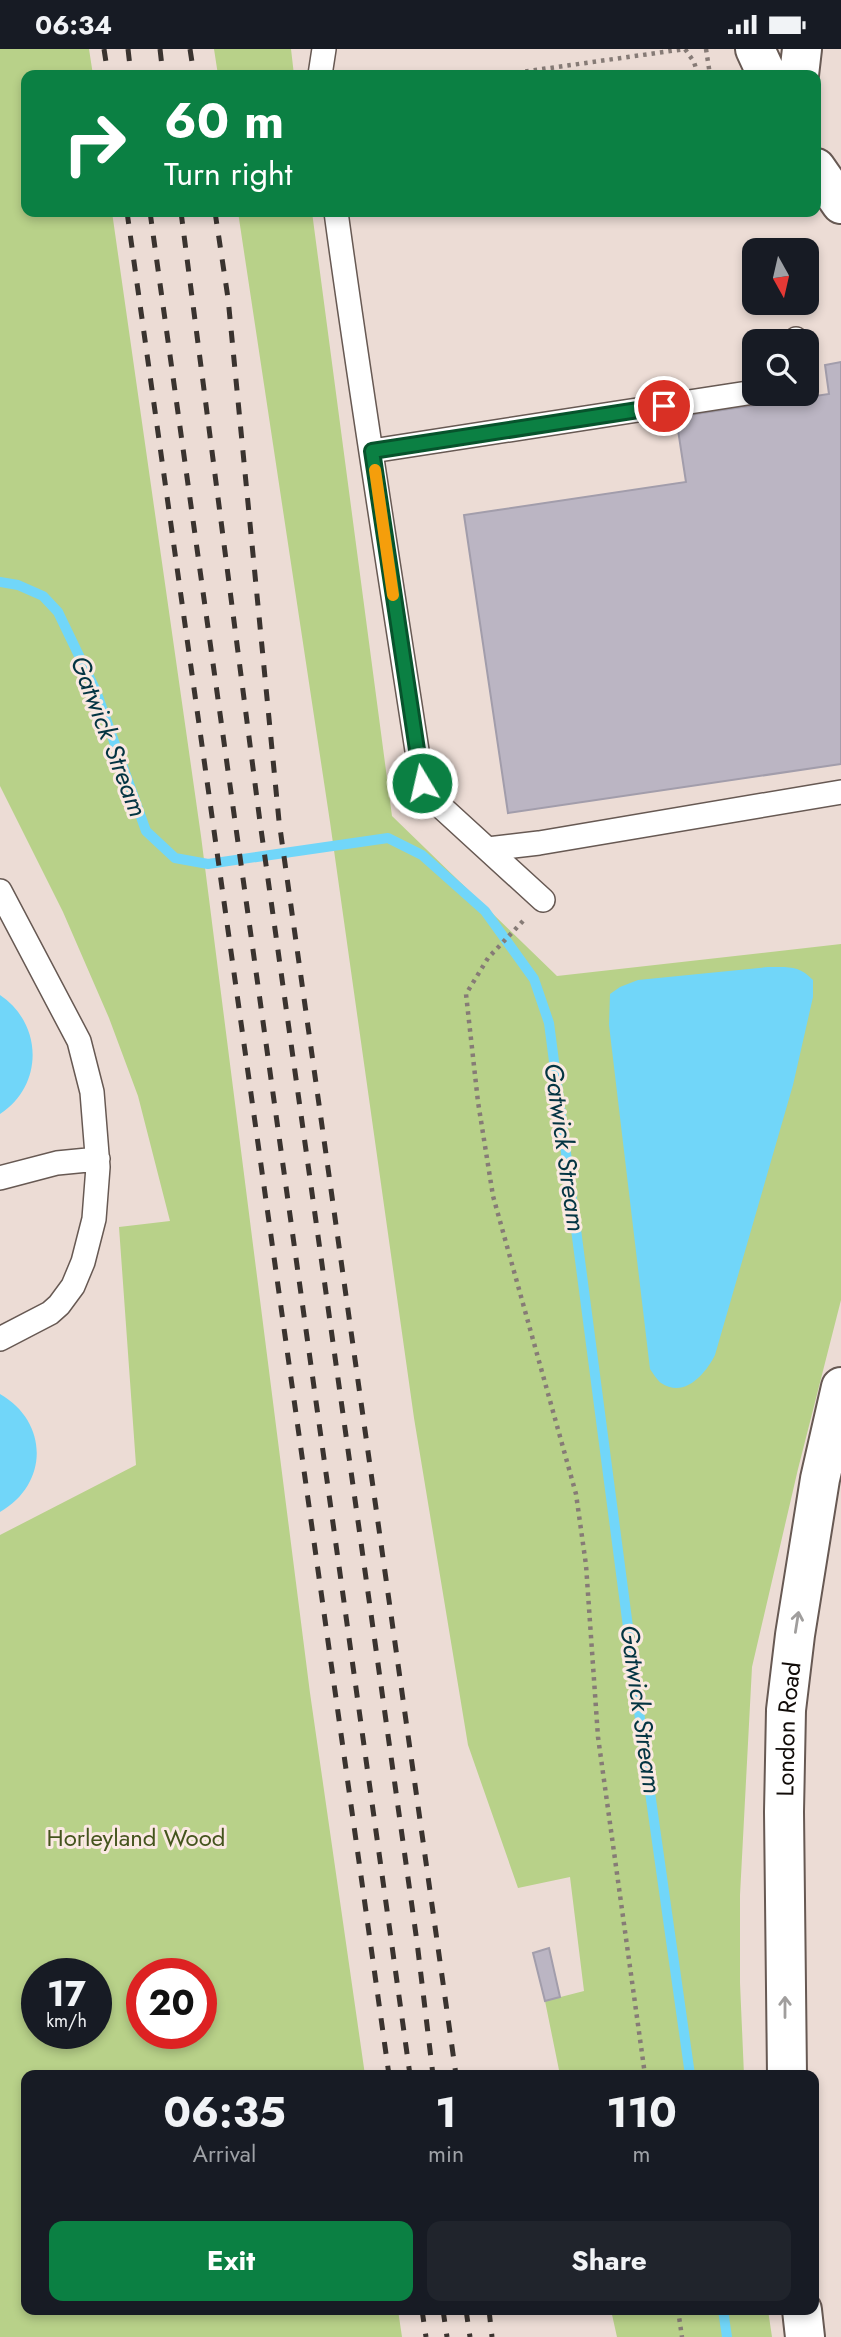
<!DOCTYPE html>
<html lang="en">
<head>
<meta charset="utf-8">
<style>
	:root { --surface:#171b24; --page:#20242c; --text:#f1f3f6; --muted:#9ea1a6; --accent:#0b8043 }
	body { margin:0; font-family:Jost,sans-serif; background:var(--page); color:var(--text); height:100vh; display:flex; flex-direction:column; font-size:26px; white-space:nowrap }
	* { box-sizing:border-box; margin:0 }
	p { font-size:23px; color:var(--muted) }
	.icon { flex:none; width:38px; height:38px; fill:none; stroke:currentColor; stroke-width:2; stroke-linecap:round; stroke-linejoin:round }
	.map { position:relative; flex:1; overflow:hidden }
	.sheet { position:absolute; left:21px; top:2021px; width:798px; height:245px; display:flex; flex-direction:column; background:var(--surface); border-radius:14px; box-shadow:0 4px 10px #0003 }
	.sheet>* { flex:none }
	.banner { position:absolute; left:21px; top:21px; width:800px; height:147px; border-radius:14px; box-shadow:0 4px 10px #0003; background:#0b8043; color:#fff; overflow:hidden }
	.needle { width:46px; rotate:172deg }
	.fabs { position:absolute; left:742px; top:189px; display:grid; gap:14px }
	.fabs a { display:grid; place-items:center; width:77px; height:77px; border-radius:14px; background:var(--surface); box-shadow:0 4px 10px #0003; font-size:35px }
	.speed { position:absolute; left:21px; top:1909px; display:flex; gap:14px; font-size:35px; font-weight:700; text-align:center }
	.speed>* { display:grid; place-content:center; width:91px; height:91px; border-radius:50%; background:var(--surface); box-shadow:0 4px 10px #0003; line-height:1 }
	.speed small { font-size:18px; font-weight:400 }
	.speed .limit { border:10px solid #d22; background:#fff; color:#111 }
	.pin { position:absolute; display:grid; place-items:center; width:60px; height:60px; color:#fff; margin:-30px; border:4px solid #fff; border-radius:50%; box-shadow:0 2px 7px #0007 }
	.me { position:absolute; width:77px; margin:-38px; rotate:351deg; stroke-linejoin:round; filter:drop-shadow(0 0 5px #0008) }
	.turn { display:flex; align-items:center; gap:24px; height:147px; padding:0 28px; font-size:32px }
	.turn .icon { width:91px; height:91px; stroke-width:2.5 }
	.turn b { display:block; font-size:49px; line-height:60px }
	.eta { display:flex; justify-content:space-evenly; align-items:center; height:119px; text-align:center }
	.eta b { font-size:42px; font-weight:700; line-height:49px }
	.action { display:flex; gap:14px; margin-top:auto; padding:14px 28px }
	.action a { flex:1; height:80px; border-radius:14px; background:var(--accent); color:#fff; font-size:28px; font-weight:700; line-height:80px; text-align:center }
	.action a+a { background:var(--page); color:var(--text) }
	.status { display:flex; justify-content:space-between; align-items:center; height:49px; padding:0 35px; background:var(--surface); direction:ltr }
	.status svg { height:19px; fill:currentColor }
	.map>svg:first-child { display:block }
	.green { fill:#b8d189; fill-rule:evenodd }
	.water { fill:#71d6f9 }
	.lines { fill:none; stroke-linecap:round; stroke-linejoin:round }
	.stream { stroke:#71d6f9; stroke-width:10 }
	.building { fill:#bbb5c3; stroke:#a29dab; stroke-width:2 }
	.service-casing { stroke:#675953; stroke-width:26 }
	.minor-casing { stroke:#675953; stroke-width:42 }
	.primary-casing { stroke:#675953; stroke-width:42 }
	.path { stroke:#867b76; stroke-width:4.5; stroke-dasharray:3.5 5; stroke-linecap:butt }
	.service { stroke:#fff; stroke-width:23 }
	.minor { stroke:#fff; stroke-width:38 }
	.primary { stroke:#fff; stroke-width:38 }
	.rail { stroke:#3a332f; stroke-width:5; stroke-dasharray:12 12; stroke-linecap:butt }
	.oneway { stroke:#a09e9d }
	.route-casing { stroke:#07532c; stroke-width:18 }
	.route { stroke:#0b8043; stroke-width:12 }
	.slow { stroke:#f59e0b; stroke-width:12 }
	.labels { text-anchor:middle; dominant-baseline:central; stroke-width:6; stroke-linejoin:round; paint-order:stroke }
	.street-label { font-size:24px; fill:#110c09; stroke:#fae9e2 }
	.park-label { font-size:24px; fill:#44541d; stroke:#fae9e2 }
	.water-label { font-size:26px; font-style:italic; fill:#033442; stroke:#fae9e2 }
</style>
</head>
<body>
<div class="status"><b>06:34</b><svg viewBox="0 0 49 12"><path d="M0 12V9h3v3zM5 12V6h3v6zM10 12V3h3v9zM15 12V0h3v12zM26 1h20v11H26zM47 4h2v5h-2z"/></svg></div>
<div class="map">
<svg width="841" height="2288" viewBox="0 0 841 2288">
	<rect width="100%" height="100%" fill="#ecdcd5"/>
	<path class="green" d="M 0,0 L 89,0 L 93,26 L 26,26 L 26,163 L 112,163 L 201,787 L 310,1644 L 365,2026 L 26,2026 L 26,2261 L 398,2261 L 402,2288 L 0,2288 L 0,1486 L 136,1416 L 119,1178 L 170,1172 L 138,1047 L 109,969 L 63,863 L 0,737 ZM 96,1925 L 96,1984 L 37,1984 L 37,1925 ZM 201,1925 L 201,1984 L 142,1984 L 142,1925 Z
		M 214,0 L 291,0 L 294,26 L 218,26 Z
		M 238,163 L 312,163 L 392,767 L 557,927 L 841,895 L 841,1251 L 798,1420 L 752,1618 L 740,1846 L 740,1934 L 744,2026 L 560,2026 L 545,1952 L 584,1942 L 570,1828 L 518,1839 L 468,1696 L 414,1369 L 330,773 Z
		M 611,2261 L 768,2261 L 772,2288 L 617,2288 Z"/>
	<path class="water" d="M 768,918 C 788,918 799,916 813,931 L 813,948 L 793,1036 L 715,1306 C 706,1324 685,1350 661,1334 C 657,1331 653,1324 650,1320 L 609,976 L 610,945 L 620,938 L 638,931 Z
		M 0,946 C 43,975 44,1036 0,1065 Z
		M 0,1345 C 49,1373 49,1435 0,1463 Z"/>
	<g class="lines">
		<path class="stream" d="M 0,533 L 18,536 L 43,547 L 58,563 L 96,642 L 146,782 L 175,809 L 208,815 L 388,789 L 422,806 L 485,862 L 534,930 L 549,974 L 645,1708 L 690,2026
			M 723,2261 L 727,2288"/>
	</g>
	<path class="building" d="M 841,313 L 841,715 L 508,764 L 464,466 L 686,433 L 676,368 L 829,345 L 825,316 Z
		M 549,1899 L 560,1948 L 545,1952 L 533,1904 Z"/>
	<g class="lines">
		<g class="service-casing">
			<path id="service" d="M 320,26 L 324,0
				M 336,163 C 362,354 393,544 422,734 L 438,755 L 543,851
				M 796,290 L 796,292
				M 372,402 L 754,343
				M 488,800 L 539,794 L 841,743
				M 0,842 L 79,992 L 92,1043 L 98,1118 L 94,1170 L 83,1213 L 73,1237 L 59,1256 L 50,1264 L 0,1290
				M 0,1129 L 57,1114 L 98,1110"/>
		</g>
		<g class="minor-casing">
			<path id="minor" d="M 755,0 L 767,26
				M 799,26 L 802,0
				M 816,119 L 841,155"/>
		</g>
		<g class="primary-casing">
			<g id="primary">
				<path id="s1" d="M 787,2026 L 784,1763 L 786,1661 L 795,1586 L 820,1430 L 841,1338"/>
				<path d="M 802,2261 L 805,2288"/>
			</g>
		</g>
		<path class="path" d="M 706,0 L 710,26
			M 500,26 L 685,0 L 694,13 L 698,26
			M 523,872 L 488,909 L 466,945 L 478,1053 L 493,1147 L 576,1445 L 586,1516 L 598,1688 L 645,2026
			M 678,2261 L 682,2288"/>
		<use href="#service" class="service"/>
		<use href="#minor" class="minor"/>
		<use href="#primary" class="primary"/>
		<path class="rail" d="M 104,0 L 108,26
			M 128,0 L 131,26
			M 160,0 L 163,26
			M 190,0 L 194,26
			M 127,163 L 389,2026
			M 150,163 L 410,2026
			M 181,163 L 260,773 L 417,1893 L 433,2026
			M 215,163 L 228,249 L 279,772 L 456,2026
			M 422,2261 L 426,2288
			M 443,2261 L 447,2288
			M 466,2261 L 470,2288
			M 489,2261 L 492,2288"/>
	</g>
	<defs><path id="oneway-shaft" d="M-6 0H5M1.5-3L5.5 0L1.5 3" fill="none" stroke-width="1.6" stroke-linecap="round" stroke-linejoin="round" transform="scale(1.75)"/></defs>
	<g class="oneway">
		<use href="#oneway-shaft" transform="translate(797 1573) rotate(-81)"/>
		<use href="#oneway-shaft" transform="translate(785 1958) rotate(-90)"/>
	</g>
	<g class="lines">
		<g class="route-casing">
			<path id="route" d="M 422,734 L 372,402 L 664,357"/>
		</g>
		<use href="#route" class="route"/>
		<path class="slow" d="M 375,421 L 393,546"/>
	</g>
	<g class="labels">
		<g class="street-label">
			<text stroke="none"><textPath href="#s1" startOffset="346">London Road</textPath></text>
		</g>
		<g class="park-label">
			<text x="136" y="1788">Horleyland Wood</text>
		</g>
		<g class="water-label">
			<text transform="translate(109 687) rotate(69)">Gatwick Stream</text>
			<text transform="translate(565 1098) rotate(82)">Gatwick Stream</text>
			<text transform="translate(641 1660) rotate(82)">Gatwick Stream</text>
		</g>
	</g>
</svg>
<div class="fabs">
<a><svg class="needle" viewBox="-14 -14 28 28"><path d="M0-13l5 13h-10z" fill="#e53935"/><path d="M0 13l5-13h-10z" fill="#9ea1a6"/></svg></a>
<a><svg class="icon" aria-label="search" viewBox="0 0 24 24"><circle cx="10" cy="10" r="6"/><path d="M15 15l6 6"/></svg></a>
</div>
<div class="speed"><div>17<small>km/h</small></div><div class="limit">20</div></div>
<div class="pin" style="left:664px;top:357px;background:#d93025"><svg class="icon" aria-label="arrive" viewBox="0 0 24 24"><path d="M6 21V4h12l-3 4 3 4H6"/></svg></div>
<svg class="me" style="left:422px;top:734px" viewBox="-20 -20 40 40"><circle r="17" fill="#0b8043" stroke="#fff" stroke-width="3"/><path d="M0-11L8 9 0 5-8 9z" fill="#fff"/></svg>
<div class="banner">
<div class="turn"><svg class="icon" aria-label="right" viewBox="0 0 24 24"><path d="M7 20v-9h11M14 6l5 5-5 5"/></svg><div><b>60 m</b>Turn right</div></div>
</div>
<section class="sheet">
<div class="eta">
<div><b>06:35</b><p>Arrival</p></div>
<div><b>1</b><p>min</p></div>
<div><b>110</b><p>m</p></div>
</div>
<div class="action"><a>Exit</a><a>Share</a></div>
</section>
</div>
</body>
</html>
